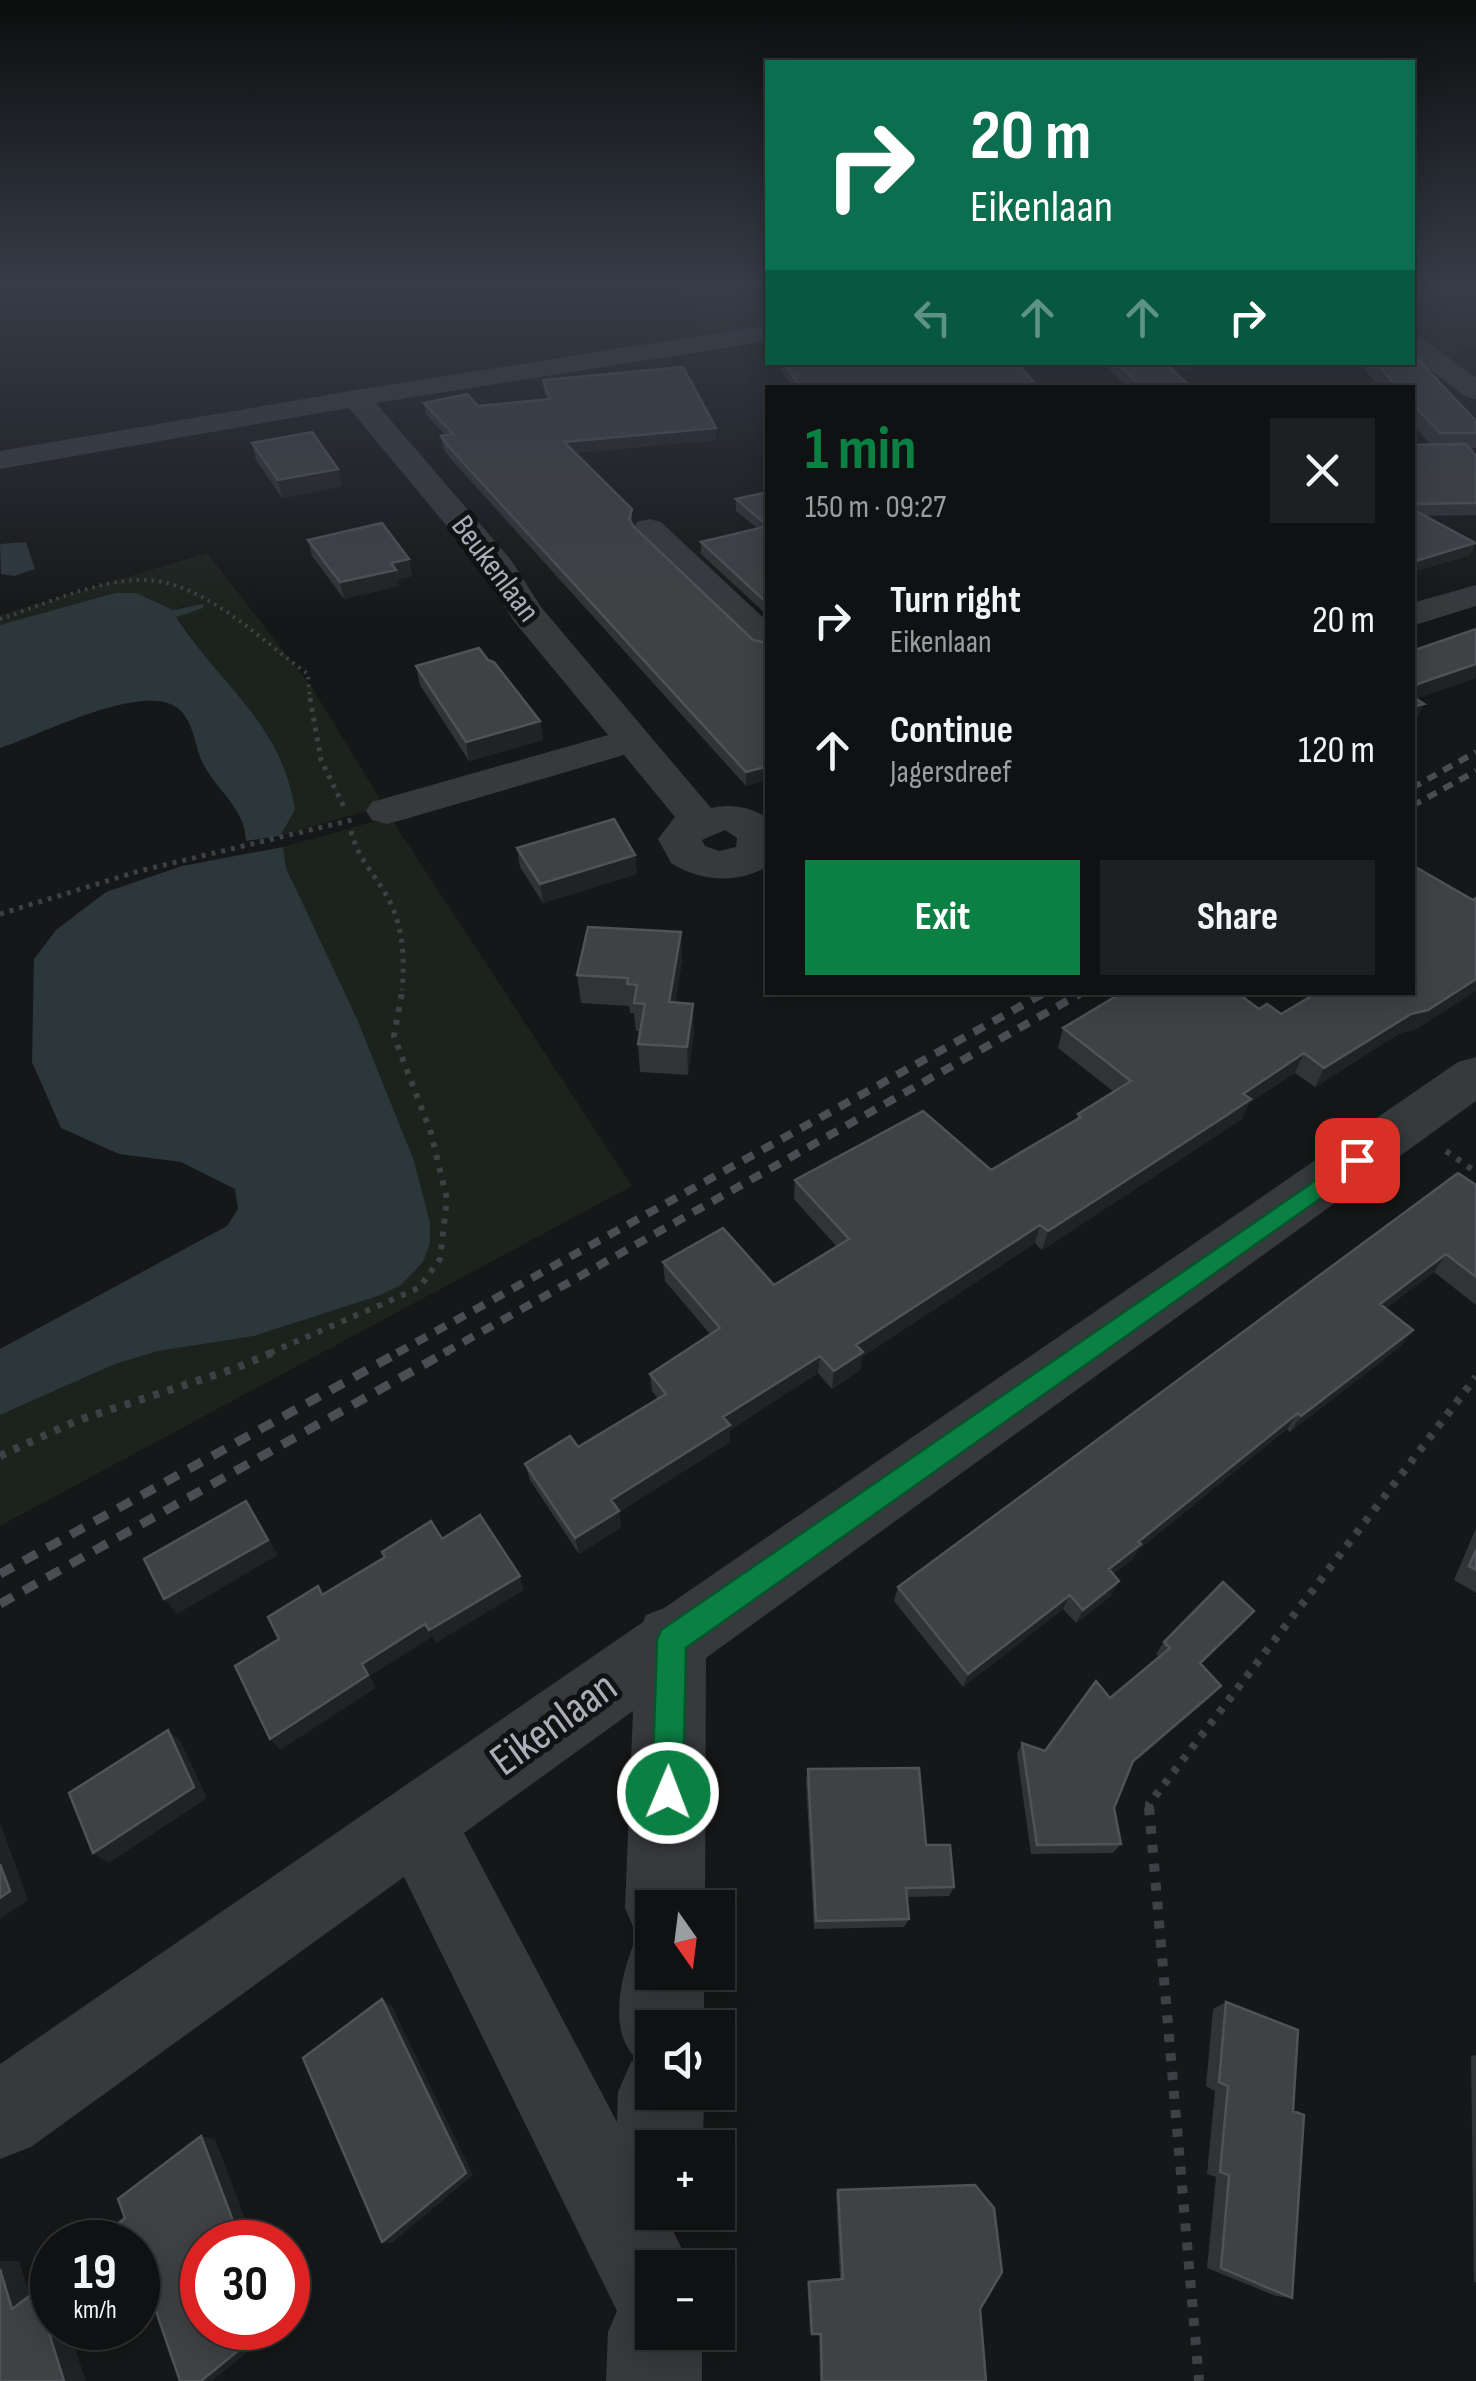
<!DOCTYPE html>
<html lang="en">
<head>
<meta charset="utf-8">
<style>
	:root { --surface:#101112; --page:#1e1f20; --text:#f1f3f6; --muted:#9c9d9f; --line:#303132; --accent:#0b8043 }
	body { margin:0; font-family:"Sofia Sans Condensed",sans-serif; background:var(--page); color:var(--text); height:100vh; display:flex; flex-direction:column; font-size:38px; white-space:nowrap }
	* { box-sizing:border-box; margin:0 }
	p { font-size:32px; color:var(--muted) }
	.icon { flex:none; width:55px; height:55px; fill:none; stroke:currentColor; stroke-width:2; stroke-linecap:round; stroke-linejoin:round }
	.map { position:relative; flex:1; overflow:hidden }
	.drawer { position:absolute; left:765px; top:385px; width:650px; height:610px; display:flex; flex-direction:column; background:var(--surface); border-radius:0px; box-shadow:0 5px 25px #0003,0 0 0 2px var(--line) }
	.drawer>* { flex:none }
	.banner { position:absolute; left:765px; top:60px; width:650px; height:305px; border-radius:0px; box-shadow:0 5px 25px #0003,0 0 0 2px var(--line); background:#0b6e4f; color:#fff; overflow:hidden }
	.needle { width:65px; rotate:166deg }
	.buttons { position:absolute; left:635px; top:1890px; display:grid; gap:20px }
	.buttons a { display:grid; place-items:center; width:100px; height:100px; border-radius:0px; background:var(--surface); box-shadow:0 5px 25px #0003,0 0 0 2px var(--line); font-size:50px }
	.speed { position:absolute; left:30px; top:2220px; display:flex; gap:20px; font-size:50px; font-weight:700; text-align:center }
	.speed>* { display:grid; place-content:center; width:130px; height:130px; border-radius:50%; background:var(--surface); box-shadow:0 5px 25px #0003,0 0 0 2px var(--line); line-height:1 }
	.speed small { font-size:25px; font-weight:400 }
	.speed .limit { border:15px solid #d22; background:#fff; color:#111 }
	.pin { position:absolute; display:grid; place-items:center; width:85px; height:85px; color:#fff; margin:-42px; border-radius:20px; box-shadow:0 5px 15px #0006 }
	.me { position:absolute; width:110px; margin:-55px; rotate:1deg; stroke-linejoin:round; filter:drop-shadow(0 0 8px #0008) }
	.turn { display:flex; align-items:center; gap:35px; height:210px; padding:0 40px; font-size:45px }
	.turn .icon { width:130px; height:130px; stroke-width:2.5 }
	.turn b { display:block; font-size:70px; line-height:85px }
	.lanes { display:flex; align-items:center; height:95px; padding:0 40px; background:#0003; justify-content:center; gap:50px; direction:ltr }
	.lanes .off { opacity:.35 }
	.round { display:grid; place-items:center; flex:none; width:105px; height:105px; border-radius:0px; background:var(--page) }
	.headline { display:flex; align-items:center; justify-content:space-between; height:170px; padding:0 40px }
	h1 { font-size:60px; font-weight:700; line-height:75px; color:var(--accent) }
	.primary-button { display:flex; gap:20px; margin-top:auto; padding:20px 40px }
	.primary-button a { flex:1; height:115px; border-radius:0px; background:var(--accent); color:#fff; font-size:40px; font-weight:700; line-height:115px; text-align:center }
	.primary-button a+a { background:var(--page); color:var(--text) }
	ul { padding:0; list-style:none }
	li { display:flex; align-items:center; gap:30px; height:130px; padding:0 40px }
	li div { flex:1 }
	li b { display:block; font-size:38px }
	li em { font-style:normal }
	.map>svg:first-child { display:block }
	.green { fill:#1c231d }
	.water { fill:#2c373c }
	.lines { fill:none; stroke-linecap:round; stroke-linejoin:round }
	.path-far5 { stroke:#3d4044; stroke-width:2.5; stroke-dasharray:2.5 4; stroke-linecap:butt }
	.path-far4 { stroke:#3d4044; stroke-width:4; stroke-dasharray:2.5 5; stroke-linecap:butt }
	.path-far3 { stroke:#3d4044; stroke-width:5; stroke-dasharray:4 6; stroke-linecap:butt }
	.path-far2 { stroke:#3d4044; stroke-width:6; stroke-dasharray:5 8; stroke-linecap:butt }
	.path-far1 { stroke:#3d4044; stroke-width:8; stroke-dasharray:6 9; stroke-linecap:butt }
	.path { stroke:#3d4044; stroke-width:10; stroke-dasharray:8 11; stroke-linecap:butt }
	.minor { fill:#37393d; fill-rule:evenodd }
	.rail-far2 { stroke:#4a4d52; stroke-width:6; stroke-dasharray:10 8; stroke-linecap:butt }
	.rail-far1 { stroke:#4a4d52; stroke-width:8; stroke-dasharray:12 10; stroke-linecap:butt }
	.rail { stroke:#4a4d52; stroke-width:9; stroke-dasharray:15 12; stroke-linecap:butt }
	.wall { fill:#323336 }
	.shaded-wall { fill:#212224 }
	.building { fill:#3f4144; stroke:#4f5256; stroke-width:2.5 }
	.route { fill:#0b8043; stroke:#07532c; stroke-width:2.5 }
	.labels { text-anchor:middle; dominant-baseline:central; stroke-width:10; stroke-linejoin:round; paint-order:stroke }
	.far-street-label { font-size:32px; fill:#a9afb8; stroke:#111213 }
	.near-street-label { font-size:45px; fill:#a9afb8; stroke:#111213 }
</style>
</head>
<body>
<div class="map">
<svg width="1476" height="2381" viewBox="0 0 1476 2381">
	<rect width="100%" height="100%" fill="#161718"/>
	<path class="green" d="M 680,286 L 767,286 L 767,327 L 700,334 Z
		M 1471,293 L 1476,296 L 1476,349 L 1442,352 L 1413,332 L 1413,297 Z
		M 207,553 L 313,689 L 384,806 L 280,836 L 295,810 C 282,723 220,685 176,616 L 185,606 L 173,610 L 155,602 L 0,625 L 0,615 Z
		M 390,817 L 632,1186 L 0,1526 L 0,1415 L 115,1364 L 158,1351 L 254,1336 L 378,1296 L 430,1223 C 398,1098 338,986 286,868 L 283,847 Z"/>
	<path class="water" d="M 26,542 L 35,569 L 14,576 L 1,574 L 0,544 Z
		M 115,593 L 136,593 L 173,610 L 203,604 L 203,608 L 176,617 C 220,685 282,723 295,810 L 280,836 L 246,841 C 245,810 221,794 206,769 C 195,752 196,729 182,712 C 152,676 38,736 0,748 L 0,625 Z
		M 283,847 L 286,868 L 357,1019 L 414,1161 L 430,1223 L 430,1243 L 423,1262 L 401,1285 L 378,1296 L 254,1336 L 158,1351 L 115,1364 L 0,1415 L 0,1349 L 227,1226 L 238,1209 L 235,1189 L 181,1162 L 119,1154 L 61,1128 L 32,1062 L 34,959 L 56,930 L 106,892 L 182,866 Z"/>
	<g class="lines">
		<path class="path-far5" d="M 695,286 L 706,312"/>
		<path class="path-far4" d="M 0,619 C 44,605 95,580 142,580 C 204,580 261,641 308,674 L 310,701"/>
		<path class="path-far3" d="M 310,698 L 321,760 L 345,809
			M 351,831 C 358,860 377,876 390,902 C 403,928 405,961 402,990
			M 0,914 L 139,871 L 352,820"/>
		<path class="path-far2" d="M 1446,1151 L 1476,1172
			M 270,1353 L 419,1288 L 440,1259 L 447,1199 L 431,1133 L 394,1036 L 403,987"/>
		<path class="path-far1" d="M 0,1456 L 76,1421 L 236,1368 L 276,1351
			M 1149,1809 L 1149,1804 L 1476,1377"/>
		<path class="path" d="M 1149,1807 L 1199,2381"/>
		<path class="minor" d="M 1412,286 L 1476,286 L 1476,293 L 1412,298 Z
			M 768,325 L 768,341 L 376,403 L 511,560 L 541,607 L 711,808 C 729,803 754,807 768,819 L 768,866 C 738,885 699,881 671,863 L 658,839 L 675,817 L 624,755 L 402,820 L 387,824 L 372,820 L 366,811 L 372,802 L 608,735 L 513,620 L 484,571 L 349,408 L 0,469 L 0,451 L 356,390 ZM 725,830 L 737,838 L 736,847 L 719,851 L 705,846 L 702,840 Z
			M 1412,335 L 1421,337 L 1476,378 L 1476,399 L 1466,397 L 1412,356 Z
			M 649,519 L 661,522 L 768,622 L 768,653 L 755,650 L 637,536 L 633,529 L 637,522 Z
			M 1476,585 L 1476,606 L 1412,626 L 1412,603 Z
			M 1476,1057 L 1476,1101 L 706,1658 L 705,1908 L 652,1908 L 652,1972 L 704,1972 L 704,2028 L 652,2028 L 652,2092 L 704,2092 L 703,2148 L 652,2148 L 652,2212 L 664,2212 L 691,2268 L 652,2268 L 652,2332 L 702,2332 L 702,2381 L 606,2381 L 608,2332 L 617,2311 L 404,1877 L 31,2147 L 0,2159 L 0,2064 L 643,1622 L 646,1615 L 664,1608 L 1458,1062 ZM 633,1711 L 625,1908 L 637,1936 L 644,1939 L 634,1943 C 621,1975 607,2033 637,2059 L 631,2062 L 618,2092 L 617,2122 L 464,1833 Z"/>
		<path class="rail-far2" d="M 1412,788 L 1476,752
			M 1412,806 L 1476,771"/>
		<path class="rail-far1" d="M 397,1353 L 1046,992
			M 444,1353 L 1083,992"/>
		<path class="rail" d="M 0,1574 L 401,1351
			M 0,1604 L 448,1351"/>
	</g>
	<path class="wall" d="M 781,362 L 1016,362 L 1039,388 L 793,388 L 781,370 Z
		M 1102,362 L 1195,362 L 1193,370 L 1174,371 L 1192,388 L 1128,388 Z
		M 1359,362 L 1412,362 L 1476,421 L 1476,448 L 1469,448 L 1476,456 L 1476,515 L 1424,516 L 1475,543 L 1470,555 L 1412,572 L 1412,445 L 1431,445 L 1412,424 L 1412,388 L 1380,388 Z
		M 543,380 L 716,428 L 716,440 L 575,453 L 632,509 L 632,524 L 634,527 L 753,640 L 768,643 L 768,779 L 746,786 L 450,458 L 443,448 L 441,436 L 446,436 L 426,414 L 424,403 L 478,406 L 547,399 L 544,391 Z
		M 252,443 L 342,486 L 282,498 L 256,460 Z
		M 768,492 L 768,616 L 701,554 L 701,542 L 757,528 L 736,511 L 736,499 Z
		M 308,540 L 409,559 L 412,576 L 398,579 L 399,586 L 344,599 L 312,556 Z
		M 416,666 L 540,721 L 543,740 L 469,761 L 420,685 Z
		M 517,848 L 635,855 L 637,874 L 543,903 L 520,867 Z
		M 681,932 L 682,960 L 675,1003 L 694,1032 L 688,1075 L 640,1072 L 638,1044 L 640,1031 L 636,1031 L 634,1013 L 630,1013 L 629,1006 L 581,1003 L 577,975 Z
		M 1320,997 L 1417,1029 L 1400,1033 L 1315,1087 L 1295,1073 L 1249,1103 L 1242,1119 L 1213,1138 L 1042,1250 L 1035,1243 L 862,1357 L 860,1370 L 832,1389 L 818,1373 L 730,1430 L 730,1442 L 619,1512 L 621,1527 L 579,1554 L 530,1480 L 525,1464 L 578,1447 L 658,1399 L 652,1391 L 650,1374 L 710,1334 L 665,1281 L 663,1262 L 774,1285 L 837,1247 L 794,1199 L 795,1180 L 991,1170 L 1077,1119 L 1078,1114 L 1114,1092 L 1058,1048 L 1063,1028 L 1259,1009 L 1281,1014 Z
		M 1476,1185 L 1476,1305 L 1434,1272 L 1386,1308 L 1413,1330 L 1401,1346 L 1290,1432 L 1287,1429 L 1138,1550 L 1133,1559 L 1113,1574 L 1112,1595 L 1076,1623 L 1063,1609 L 963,1687 L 894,1601 L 898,1587 Z
		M 1476,1528 L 1476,1593 L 1454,1580 Z
		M 1254,1611 L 1244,1623 L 1201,1664 L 1211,1697 L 1131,1765 L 1114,1808 L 1121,1844 L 1113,1853 L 1031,1854 L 1017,1754 L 1022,1743 L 1045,1751 L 1159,1657 L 1156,1654 L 1164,1642 Z
		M 808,1769 L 926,1845 L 954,1887 L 949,1896 L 907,1897 L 909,1919 L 904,1927 L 814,1929 L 806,1781 Z
		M 1226,2002 L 1293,2111 L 1292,2298 L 1276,2296 L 1207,2268 L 1216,2177 L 1207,2174 L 1215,2091 L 1206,2086 L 1213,2009 Z
		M 1476,2055 L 1476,2282 L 1474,2282 L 1471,2056 Z
		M 838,2190 L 980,2309 L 986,2381 L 820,2381 L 819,2334 L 812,2334 L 810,2332 L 807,2281 L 840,2278 L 836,2192 Z"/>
	<path class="shaded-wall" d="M 1163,362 L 1195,362 L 1193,370 L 1160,373 Z
		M 716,428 L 716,440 L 565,454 L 564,442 Z
		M 338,469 L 342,486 L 282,498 L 278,480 Z
		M 1475,543 L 1470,555 L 1412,572 L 1412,562 Z
		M 409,559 L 412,576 L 398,579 L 399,586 L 344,599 L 340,582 L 391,563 Z
		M 1476,664 L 1476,675 L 1474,679 L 1412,700 L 1412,686 Z
		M 1424,704 L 1417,720 L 1412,721 L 1412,707 Z
		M 540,721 L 543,740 L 469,761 L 466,742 Z
		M 768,766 L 768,779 L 746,786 L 746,772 Z
		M 635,855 L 637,874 L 543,903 L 540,884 Z
		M 681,932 L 682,960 L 671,1031 L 669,1002 Z
		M 1476,979 L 1476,991 L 1417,1029 L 1400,1033 L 1315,1087 L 1324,1068 L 1411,1014 Z
		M 693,1004 L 694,1032 L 688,1075 L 687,1047 Z
		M 1304,1053 L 1295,1073 L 1249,1103 L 1242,1119 L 1042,1250 L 1048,1231 L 1243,1094 Z
		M 1040,1225 L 1035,1243 L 862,1357 L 860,1370 L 832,1389 L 834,1371 L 856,1345 Z
		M 1446,1254 L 1434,1272 L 1369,1321 L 1380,1304 Z
		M 1413,1330 L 1401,1346 L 1290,1432 L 1301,1416 Z
		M 820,1356 L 818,1373 L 730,1430 L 730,1442 L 619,1512 L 621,1527 L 579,1554 L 575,1538 L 611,1500 L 723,1417 Z
		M 1298,1413 L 1287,1429 L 1138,1550 L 1133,1559 L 1101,1583 L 1109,1569 L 1138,1542 Z
		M 246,1501 L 278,1555 L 177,1614 L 164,1599 Z
		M 520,1576 L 524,1590 L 436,1643 L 429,1630 Z
		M 1119,1581 L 1112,1595 L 1076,1623 L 1083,1610 Z
		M 1070,1595 L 1063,1609 L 963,1687 L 968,1674 Z
		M 1254,1611 L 1244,1623 L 1190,1675 L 1200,1663 Z
		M 425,1624 L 432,1637 L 370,1676 L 376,1688 L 280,1750 L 270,1739 L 362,1664 Z
		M 1221,1686 L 1211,1697 L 1125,1771 L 1133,1761 Z
		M 168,1730 L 181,1742 L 207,1798 L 109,1863 L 93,1853 Z
		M 0,1822 L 28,1900 L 0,1919 Z
		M 382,1999 L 392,2006 L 473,2175 L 392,2243 L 382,2242 Z
		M 201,2136 L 215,2139 L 254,2242 L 241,2242 Z
		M 0,2261 L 19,2261 L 34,2308 L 12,2309 L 0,2269 Z
		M 162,2281 L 142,2295 L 138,2295 L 138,2287 L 146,2282 Z
		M 52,2290 L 52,2328 L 68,2328 L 86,2381 L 64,2381 L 36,2291 Z
		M 266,2328 L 277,2328 L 212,2381 L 201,2381 Z"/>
	<path class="building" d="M 1412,353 L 1476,421 L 1476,433 L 1440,433 L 1412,403 L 1412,388 L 1398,388 L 1376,362 L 1412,362 Z
		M 784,362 L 1016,362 L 1039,388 L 801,388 Z
		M 1116,362 L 1164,362 L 1192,388 L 1142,388 Z
		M 683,367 L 716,428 L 564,442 L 632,509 L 629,519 L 634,527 L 753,640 L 768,643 L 768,766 L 746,772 L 448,446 L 441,436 L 453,434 L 424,403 L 467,394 L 478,406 L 550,399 L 543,380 Z
		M 312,432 L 338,469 L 278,480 L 252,443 Z
		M 1466,444 L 1476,456 L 1476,503 L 1412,504 L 1412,445 Z
		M 768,492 L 768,526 L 736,499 Z
		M 1412,509 L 1475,543 L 1412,562 Z
		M 382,523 L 409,559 L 391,563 L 396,570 L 340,582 L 308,540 Z
		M 768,526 L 768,604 L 701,542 Z
		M 1476,629 L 1476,664 L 1412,686 L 1412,651 Z
		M 479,648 L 488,660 L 494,662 L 540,721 L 466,742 L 416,666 Z
		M 1412,696 L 1424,704 L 1412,707 Z
		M 614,819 L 635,855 L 540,884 L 517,848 Z
		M 1412,865 L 1473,900 L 1476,898 L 1476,979 L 1428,1010 L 1411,1014 L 1324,1068 L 1304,1053 L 1243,1094 L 1251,1099 L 1221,1119 L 1048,1231 L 1040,1225 L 856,1345 L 863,1352 L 834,1371 L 820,1356 L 723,1417 L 730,1425 L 611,1500 L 619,1511 L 575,1538 L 525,1464 L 570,1436 L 578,1447 L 666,1394 L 650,1374 L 720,1328 L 663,1262 L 723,1228 L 774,1285 L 849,1239 L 795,1180 L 923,1111 L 991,1170 L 1081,1117 L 1078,1114 L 1131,1081 L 1063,1028 L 1123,992 L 1236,992 L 1259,1009 L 1267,1004 L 1281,1014 L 1315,994 L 1320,997 L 1329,992 L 1412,992 Z
		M 588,927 L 681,932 L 669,1002 L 693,1004 L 687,1047 L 638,1044 L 645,1004 L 634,1003 L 637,985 L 627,984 L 628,978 L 577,975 Z
		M 1458,1173 L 1476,1185 L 1476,1277 L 1446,1254 L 1380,1304 L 1413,1330 L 1301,1416 L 1298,1413 L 1138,1542 L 1141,1544 L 1109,1569 L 1119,1581 L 1083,1610 L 1070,1595 L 968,1674 L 898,1587 Z
		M 246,1501 L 268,1540 L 164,1599 L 144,1559 Z
		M 480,1515 L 520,1576 L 429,1630 L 425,1624 L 362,1664 L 368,1675 L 270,1739 L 235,1666 L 279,1639 L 268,1617 L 318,1586 L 322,1595 L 385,1557 L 382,1552 L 431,1521 L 442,1539 Z
		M 1476,1550 L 1476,1570 L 1469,1566 Z
		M 1223,1582 L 1254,1611 L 1200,1663 L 1221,1686 L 1133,1761 L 1114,1808 L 1121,1844 L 1037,1845 L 1022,1743 L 1045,1751 L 1096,1681 L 1110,1698 L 1170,1648 L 1164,1642 Z
		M 168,1730 L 194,1787 L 93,1853 L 69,1793 Z
		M 919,1768 L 926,1845 L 950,1845 L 954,1887 L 906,1888 L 909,1919 L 816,1921 L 808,1769 Z
		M 0,1864 L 10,1891 L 0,1898 Z
		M 382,1999 L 466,2173 L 382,2242 L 303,2058 Z
		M 1226,2002 L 1298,2030 L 1293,2111 L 1304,2115 L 1292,2298 L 1221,2268 L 1229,2175 L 1220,2172 L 1228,2086 L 1219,2082 Z
		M 201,2136 L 241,2242 L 202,2242 L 202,2328 L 266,2328 L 201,2381 L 180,2381 L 146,2282 L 138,2287 L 138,2242 L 105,2242 L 103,2235 L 125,2218 L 118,2199 Z
		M 975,2185 L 994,2208 L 1002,2272 L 980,2309 L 986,2381 L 822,2381 L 821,2334 L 812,2334 L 809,2282 L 843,2279 L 838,2190 Z
		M 0,2269 L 12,2309 L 36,2291 L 64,2381 L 0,2381 Z"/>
	<linearGradient id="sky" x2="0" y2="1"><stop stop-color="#0c0d0d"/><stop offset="0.46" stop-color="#363c48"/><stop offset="1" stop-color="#363c48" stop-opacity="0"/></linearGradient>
	<rect width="1476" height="619" fill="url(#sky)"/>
	<path class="route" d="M 1357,1152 L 1368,1160 L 1365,1167 L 686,1648 L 683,1793 L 679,1804 L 668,1809 L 657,1804 L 652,1793 L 657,1640 L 661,1630 Z"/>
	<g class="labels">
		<g class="far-street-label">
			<text transform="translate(495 569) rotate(53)">Beukenlaan</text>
		</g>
		<g class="near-street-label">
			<text transform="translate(554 1724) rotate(-36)">Eikenlaan</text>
		</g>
	</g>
</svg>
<div class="buttons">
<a><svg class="needle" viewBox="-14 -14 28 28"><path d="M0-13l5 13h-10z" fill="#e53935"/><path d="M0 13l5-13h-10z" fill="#9c9d9f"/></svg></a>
<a><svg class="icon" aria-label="sound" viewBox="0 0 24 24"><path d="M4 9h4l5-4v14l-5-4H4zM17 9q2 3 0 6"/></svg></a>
<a>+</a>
<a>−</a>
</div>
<div class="speed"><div>19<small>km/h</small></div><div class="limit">30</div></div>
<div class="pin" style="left:1357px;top:1160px;background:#d93025"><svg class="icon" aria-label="arrive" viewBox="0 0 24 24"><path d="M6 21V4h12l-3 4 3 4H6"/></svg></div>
<svg class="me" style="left:668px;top:1793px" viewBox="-20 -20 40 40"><circle r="17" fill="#0b8043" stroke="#fff" stroke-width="3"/><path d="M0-11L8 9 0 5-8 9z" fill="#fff"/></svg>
<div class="banner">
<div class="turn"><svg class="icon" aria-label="right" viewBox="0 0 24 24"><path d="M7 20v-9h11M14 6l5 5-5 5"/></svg><div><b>20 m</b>Eikenlaan</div></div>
<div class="lanes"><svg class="icon off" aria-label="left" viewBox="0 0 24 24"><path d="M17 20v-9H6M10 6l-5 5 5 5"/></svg><svg class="icon off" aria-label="ahead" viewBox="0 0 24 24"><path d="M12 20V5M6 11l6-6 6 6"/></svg><svg class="icon off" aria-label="ahead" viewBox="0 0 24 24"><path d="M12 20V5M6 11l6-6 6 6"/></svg><svg class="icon" aria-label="right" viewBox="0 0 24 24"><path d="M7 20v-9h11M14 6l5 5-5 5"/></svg></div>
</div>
<section class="drawer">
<div class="headline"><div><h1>1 min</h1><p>150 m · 09:27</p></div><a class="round"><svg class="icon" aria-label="close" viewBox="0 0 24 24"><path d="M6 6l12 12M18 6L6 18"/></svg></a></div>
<ul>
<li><svg class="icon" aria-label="right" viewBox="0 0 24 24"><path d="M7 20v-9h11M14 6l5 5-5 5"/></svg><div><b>Turn right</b><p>Eikenlaan</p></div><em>20 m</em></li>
<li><svg class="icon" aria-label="ahead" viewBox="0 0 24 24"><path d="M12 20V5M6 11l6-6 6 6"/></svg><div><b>Continue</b><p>Jagersdreef</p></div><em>120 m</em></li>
</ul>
<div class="primary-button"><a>Exit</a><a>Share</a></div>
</section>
</div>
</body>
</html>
